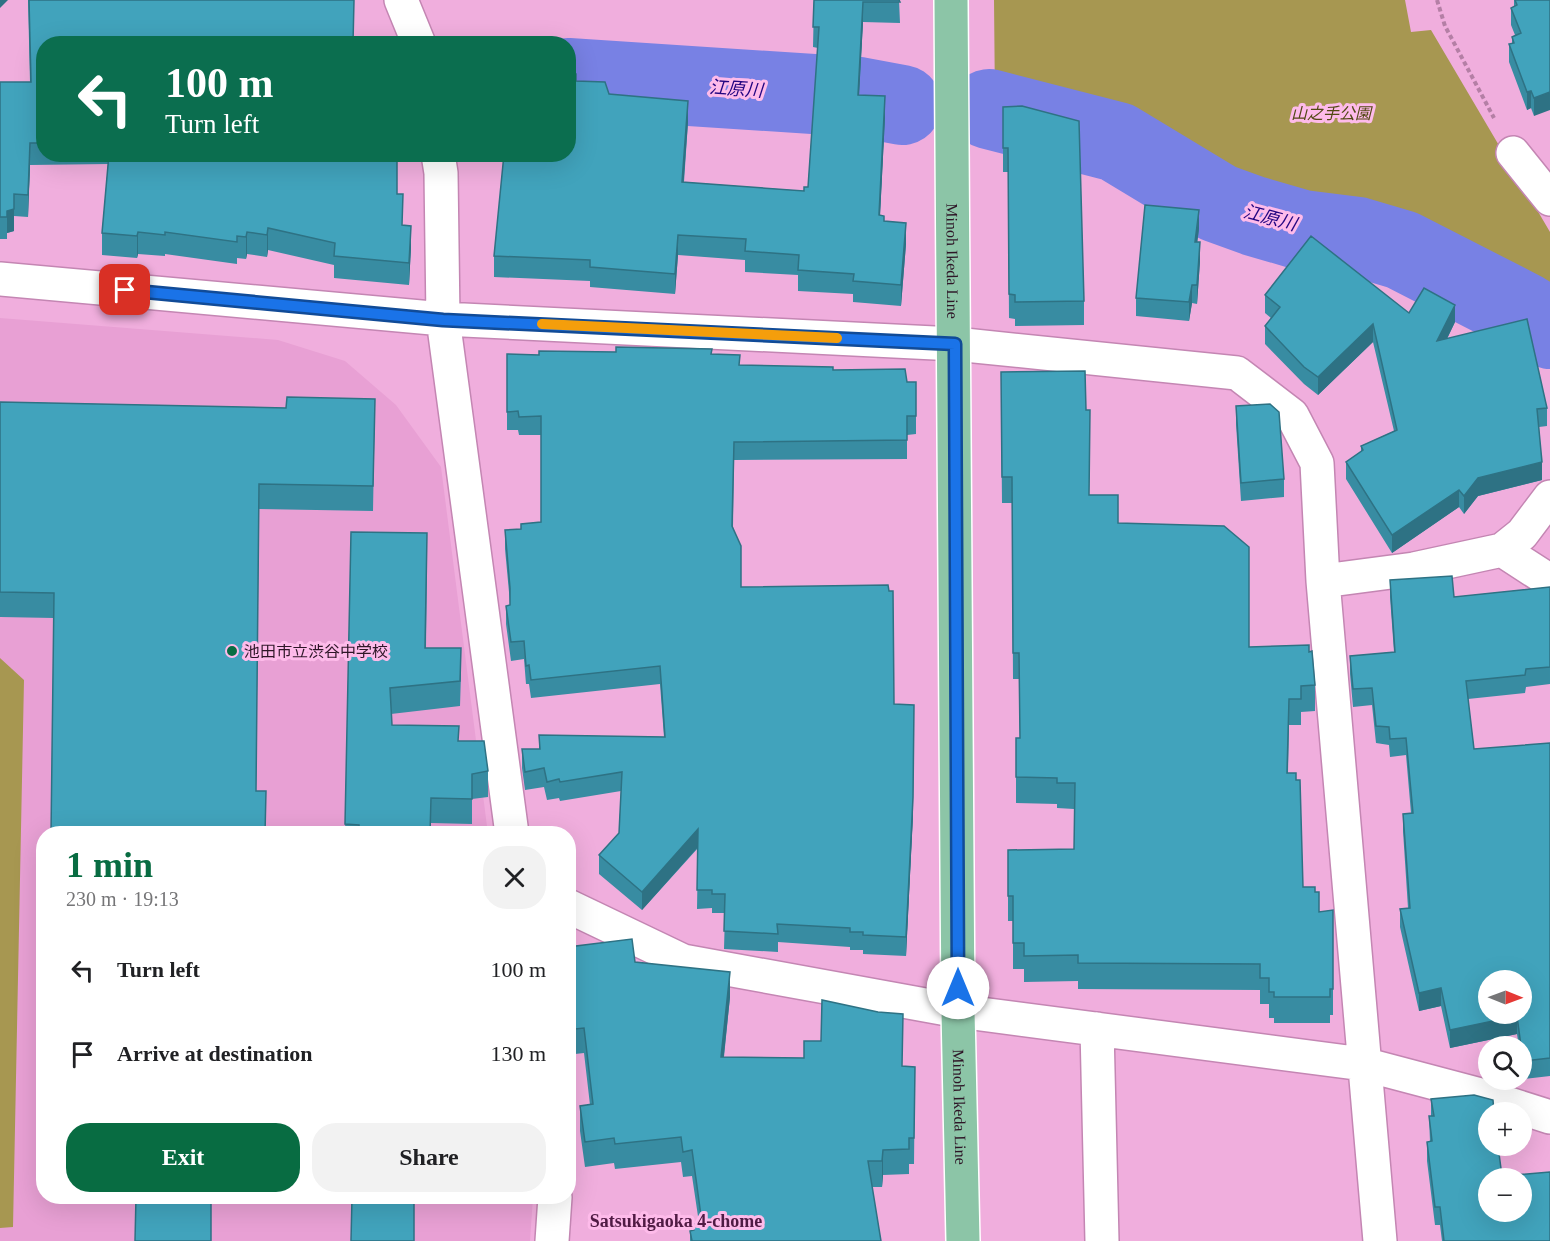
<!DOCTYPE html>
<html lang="en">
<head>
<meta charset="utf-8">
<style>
	:root { --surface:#fff; --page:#f2f2f2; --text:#202124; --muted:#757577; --accent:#086c42 }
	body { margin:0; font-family:"Times New Roman","Noto Sans JP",serif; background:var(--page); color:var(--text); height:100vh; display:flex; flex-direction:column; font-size:22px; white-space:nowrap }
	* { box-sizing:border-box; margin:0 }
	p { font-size:20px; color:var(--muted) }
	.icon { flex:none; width:33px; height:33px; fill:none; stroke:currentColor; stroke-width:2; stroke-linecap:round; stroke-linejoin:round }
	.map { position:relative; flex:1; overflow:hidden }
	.side { position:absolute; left:36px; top:826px; width:540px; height:378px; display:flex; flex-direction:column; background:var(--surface); border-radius:24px; box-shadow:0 6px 24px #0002 }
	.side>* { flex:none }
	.banner { position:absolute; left:36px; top:36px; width:540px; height:126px; border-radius:24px; box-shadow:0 6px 24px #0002; background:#0b6e4f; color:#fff; overflow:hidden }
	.needle { width:39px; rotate:91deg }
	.tools { position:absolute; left:1478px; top:970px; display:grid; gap:12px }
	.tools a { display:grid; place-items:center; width:54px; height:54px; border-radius:50%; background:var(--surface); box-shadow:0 6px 24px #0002; font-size:30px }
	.pin { position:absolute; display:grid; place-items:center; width:51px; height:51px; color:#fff; margin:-26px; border-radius:12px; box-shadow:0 3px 9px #0006 }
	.me { position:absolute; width:66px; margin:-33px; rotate:0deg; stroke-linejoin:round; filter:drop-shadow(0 0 4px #0008) }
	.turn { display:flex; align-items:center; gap:21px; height:126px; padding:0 30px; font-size:27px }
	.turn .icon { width:78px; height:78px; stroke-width:2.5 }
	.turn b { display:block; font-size:42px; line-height:51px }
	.round { display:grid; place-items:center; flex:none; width:63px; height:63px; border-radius:24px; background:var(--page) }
	.overview { display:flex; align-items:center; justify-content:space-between; height:102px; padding:0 30px }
	h1 { font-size:36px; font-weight:800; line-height:45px; color:var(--accent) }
	.primary-button { display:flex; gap:12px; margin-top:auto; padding:12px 30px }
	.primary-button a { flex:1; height:69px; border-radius:24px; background:var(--accent); color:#fff; font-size:24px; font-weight:800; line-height:69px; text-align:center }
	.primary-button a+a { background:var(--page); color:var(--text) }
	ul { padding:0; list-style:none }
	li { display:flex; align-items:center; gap:18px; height:84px; padding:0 30px }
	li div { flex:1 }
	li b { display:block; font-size:22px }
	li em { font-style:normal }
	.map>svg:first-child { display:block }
	.built { fill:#e8a0d4 }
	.green { fill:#a79751 }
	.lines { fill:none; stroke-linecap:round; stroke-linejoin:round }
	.river { stroke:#7881e4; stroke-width:80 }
	.minor-casing { stroke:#c486b3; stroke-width:36 }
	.major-casing { stroke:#fff; stroke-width:36 }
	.path { stroke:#b47fa5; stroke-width:4; stroke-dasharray:4.5 3; stroke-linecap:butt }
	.minor { stroke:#fff; stroke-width:33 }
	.major { stroke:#8cc5a7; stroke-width:33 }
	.wall { fill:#388ca2 }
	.shaded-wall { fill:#2e7284 }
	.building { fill:#41a3bc; stroke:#2e7284; stroke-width:1.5; fill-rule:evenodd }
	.route-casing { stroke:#114b97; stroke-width:15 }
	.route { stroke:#1a73e8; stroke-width:10 }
	.slow { stroke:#f59e0b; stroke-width:10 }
	.poi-dot { fill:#086c42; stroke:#febbea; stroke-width:2 }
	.labels { text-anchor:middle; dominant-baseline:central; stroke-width:6; stroke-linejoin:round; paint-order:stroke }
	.park-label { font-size:16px; font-style:italic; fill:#534915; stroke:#febbea }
	.street-label { font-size:16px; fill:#2e1627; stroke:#febbea }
	.poi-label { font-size:16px; fill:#2e1627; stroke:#febbea; text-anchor:start }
	.water-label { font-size:18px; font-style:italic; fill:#230581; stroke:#febbea }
	.neighbourhood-label { font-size:18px; font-weight:bold; fill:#501b44; stroke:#febbea }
</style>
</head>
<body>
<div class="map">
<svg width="1550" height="1241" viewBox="0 0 1550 1241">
	<rect width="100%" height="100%" fill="#f0aedd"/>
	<path class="built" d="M 0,318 L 278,340 L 345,361 L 396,405 L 441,467 L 488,834 L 44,834 L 44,1197 L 533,1197 L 530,1241 L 0,1241 Z"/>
	<path class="green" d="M 994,0 L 1405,0 L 1411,32 L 1431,30 L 1550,232 L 1550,319 L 1404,239 L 1316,226 L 1251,211 L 1109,133 L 995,105 Z
		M 0,658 L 24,680 L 13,1227 L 0,1228 Z"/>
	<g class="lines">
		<path class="river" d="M 568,78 L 859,97 L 902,105
			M 989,109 L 1117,142 L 1218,203 L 1254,216 L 1302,230 L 1358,237 L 1402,250 L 1523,312 L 1550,329"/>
		<g class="minor-casing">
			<path id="minor" d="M 401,0 L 419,44
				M 1513,153 L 1550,199
				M 438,154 L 441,173 L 443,319 L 512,834
				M 0,279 L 443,319 L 955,344 L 1237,373 L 1292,415 L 1317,463 L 1323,581 L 1380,1241
				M 1502,550 L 1550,581
				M 1323,581 L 1414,569 L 1502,550 L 1522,534 L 1550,497
				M 568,906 L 683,961 L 958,1011 L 1363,1064 L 1484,1096 L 1550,1117
				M 1097,1029 L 1102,1241
				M 552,1241 L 555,1197"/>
		</g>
		<g class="major-casing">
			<g id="major">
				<path id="s1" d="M 951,0 L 958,1011 L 963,1241"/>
			</g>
		</g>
		<path class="path" d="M 1437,0 L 1445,26 L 1494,118"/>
		<use href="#minor" class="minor"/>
		<use href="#major" class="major"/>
	</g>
	<path class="wall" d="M 28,0 L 354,0 L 44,44 L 44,154 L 397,154 L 397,194 L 402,225 L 411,247 L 409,285 L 334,278 L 334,265 L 268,250 L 267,257 L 247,254 L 246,259 L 237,258 L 237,264 L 165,254 L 165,256 L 138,254 L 137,258 L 102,255 L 102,233 L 108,164 L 30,165 L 28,217 L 14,216 L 14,231 L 7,233 L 7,239 L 0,239 L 0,82 L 30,82 Z
		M 814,0 L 899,0 L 900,23 L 863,22 L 859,95 L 885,117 L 880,215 L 884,221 L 906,244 L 901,306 L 853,302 L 853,294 L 798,291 L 798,275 L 745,272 L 745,260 L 678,255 L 675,294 L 590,287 L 590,281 L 494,277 L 494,256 L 576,81 L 688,122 L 684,182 L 804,191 L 808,187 L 818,48 L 813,47 Z
		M 1514,0 L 1550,0 L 1534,116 L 1531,108 L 1527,110 L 1509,62 L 1509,44 L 1512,44 L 1512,37 L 1515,35 L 1511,25 L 1511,8 L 1514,6 Z
		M 1003,107 L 1084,301 L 1084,325 L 1015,326 L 1015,319 L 1009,318 L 1008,172 L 1003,172 Z
		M 1199,229 L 1197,242 L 1200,261 L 1197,304 L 1192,303 L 1189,321 L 1136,316 L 1136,298 Z
		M 1265,295 L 1409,313 L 1455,322 L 1447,339 L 1547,408 L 1547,426 L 1539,427 L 1542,480 L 1478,496 L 1464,514 L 1459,507 L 1392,553 L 1346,479 L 1346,462 L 1361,452 L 1361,446 L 1394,431 L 1373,342 L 1318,395 L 1304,384 L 1265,344 L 1265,326 L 1271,318 L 1265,313 Z
		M 712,354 L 740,365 L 833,370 L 907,382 L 916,382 L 916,434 L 907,435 L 907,459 L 734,460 L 733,527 L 741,587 L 894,704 L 913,815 L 906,956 L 863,954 L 863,950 L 850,950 L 850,947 L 778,942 L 778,952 L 724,949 L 725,913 L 712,913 L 712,908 L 697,909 L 698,848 L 642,910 L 599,874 L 599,855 L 619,833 L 621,791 L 560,801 L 559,798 L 547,800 L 544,787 L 525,790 L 522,768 L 522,749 L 539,749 L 539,735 L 664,737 L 660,684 L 531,698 L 529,684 L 526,684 L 524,659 L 511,661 L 506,624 L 506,606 L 510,605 L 510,603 L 505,549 L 505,530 L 521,529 L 541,522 L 541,435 L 519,435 L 518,430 L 507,430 L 507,412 L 539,355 Z
		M 1001,398 L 1086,410 L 1090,436 L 1089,495 L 1249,647 L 1309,652 L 1315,685 L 1315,711 L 1301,712 L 1301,725 L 1289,725 L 1288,773 L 1296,780 L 1303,887 L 1315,892 L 1319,912 L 1333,910 L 1333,1015 L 1330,1015 L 1330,1023 L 1274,1023 L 1274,1018 L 1269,1018 L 1269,1004 L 1260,1004 L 1260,990 L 1078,989 L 1078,981 L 1024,982 L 1024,969 L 1013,969 L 1013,921 L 1008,921 L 1008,850 L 1074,849 L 1074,809 L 1057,808 L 1057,804 L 1016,803 L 1016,738 L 1020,738 L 1019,679 L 1013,679 L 1012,503 L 1002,503 Z
		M 375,399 L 373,511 L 259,509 L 256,791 L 265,834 L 54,618 L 0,617 L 0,402 L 286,408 Z
		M 1236,406 L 1284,479 L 1284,497 L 1241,501 L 1236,424 Z
		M 351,532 L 427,558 L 426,648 L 461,674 L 460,706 L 391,714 L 392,725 L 459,741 L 488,771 L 488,797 L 472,799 L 472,824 L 431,823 L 431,834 L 345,834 Z
		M 1390,580 L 1454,597 L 1550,587 L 1550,684 L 1526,687 L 1525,693 L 1468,699 L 1474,749 L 1550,743 L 1550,1076 L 1523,1079 L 1521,1063 L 1521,1047 L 1519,1047 L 1517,1034 L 1450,1048 L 1441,1006 L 1419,1011 L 1400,927 L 1400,909 L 1408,908 L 1403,831 L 1403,814 L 1411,813 L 1406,755 L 1390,757 L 1389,745 L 1376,743 L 1372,705 L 1353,707 L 1350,674 L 1350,656 L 1394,652 L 1390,597 Z
		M 568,947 L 635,962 L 730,997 L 724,1057 L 915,1067 L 914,1164 L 909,1164 L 909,1174 L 883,1175 L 882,1187 L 872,1187 L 881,1241 L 690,1241 L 690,1231 L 693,1231 L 693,1224 L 699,1223 L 692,1176 L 683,1177 L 681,1162 L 615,1169 L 614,1163 L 585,1167 L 580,1131 L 580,1106 L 590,1105 L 584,1053 L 575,1054 L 568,1006 Z
		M 1431,1099 L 1502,1176 L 1550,1241 L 1442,1241 L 1440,1225 L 1435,1225 L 1427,1161 L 1427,1142 L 1430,1142 L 1429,1116 L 1431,1116 Z"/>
	<path class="shaded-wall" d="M 0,0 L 8,0 L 0,8 Z
		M 863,2 L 863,22 L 858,115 L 858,95 Z
		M 1531,91 L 1531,108 L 1527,110 L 1527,92 Z
		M 1550,92 L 1550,110 L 1534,116 L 1534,98 Z
		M 885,96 L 885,117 L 879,236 L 879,215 Z
		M 688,101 L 688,122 L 682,203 L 682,182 Z
		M 30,143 L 30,165 L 28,217 L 28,195 Z
		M 14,194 L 14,231 L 7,233 L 7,239 L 7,211 Z
		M 1199,210 L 1199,229 L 1195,260 L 1195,242 Z
		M 906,223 L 906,244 L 901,306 L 901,285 Z
		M 411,226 L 411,247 L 409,285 L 409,263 Z
		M 268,228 L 268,250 L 267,257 L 267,235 Z
		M 138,232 L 138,254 L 137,258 L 137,236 Z
		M 247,232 L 247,254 L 246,259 L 246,237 Z
		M 678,235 L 678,255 L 675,294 L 675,274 Z
		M 1200,242 L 1200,261 L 1197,304 L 1197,285 Z
		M 1192,285 L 1192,303 L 1189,321 L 1189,302 Z
		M 1455,305 L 1455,322 L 1437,359 L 1437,341 Z
		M 1373,324 L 1373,342 L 1318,395 L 1318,377 Z
		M 1542,462 L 1542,480 L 1478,496 L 1464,514 L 1464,496 L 1478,478 Z
		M 1459,490 L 1459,507 L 1392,553 L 1392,535 Z
		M 914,705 L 913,815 L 906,956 L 906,937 Z
		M 698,829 L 698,847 L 642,910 L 642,892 Z
		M 730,972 L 730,997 L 721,1082 L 721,1057 Z
		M 1441,988 L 1441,1006 L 1419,1011 L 1419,993 Z
		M 1517,1016 L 1517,1034 L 1450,1048 L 1450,1030 Z
		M 883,1150 L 883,1175 L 882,1187 L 882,1161 Z"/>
	<path class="building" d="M 29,0 L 354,0 L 353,44 L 44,44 L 44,143 L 30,143 L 28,195 L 14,194 L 14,209 L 7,211 L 7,217 L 0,217 L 0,82 L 31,82 Z
		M 814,0 L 899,0 L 900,2 L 863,2 L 858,95 L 885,96 L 879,215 L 884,216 L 884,221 L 906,223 L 901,285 L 853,281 L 854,274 L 798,270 L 799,255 L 745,251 L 746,239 L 678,235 L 675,274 L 590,267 L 590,260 L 494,256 L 504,154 L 568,154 L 568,74 L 576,74 L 576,81 L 605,82 L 609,94 L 688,101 L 682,182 L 804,191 L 804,187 L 808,187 L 819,27 L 813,27 Z
		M 1515,0 L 1550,0 L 1550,92 L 1534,98 L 1531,91 L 1527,92 L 1509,44 L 1514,43 L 1512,37 L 1521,33 L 1511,8 L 1517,5 Z
		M 1022,106 L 1079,121 L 1084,301 L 1015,302 L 1015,295 L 1009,294 L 1008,148 L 1003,148 L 1003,107 Z
		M 109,154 L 397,154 L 397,194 L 403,194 L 402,225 L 411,226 L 409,263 L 334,256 L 335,243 L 268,228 L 267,235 L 247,232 L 246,237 L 237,236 L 237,242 L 165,232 L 165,235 L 138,232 L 137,236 L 102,233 Z
		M 1145,205 L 1199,210 L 1195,242 L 1200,242 L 1197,285 L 1192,285 L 1189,302 L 1136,298 Z
		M 1311,236 L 1409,313 L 1424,288 L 1455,305 L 1437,341 L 1527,319 L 1547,408 L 1537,409 L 1542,462 L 1478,478 L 1464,496 L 1459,490 L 1392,535 L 1346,462 L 1363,450 L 1361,446 L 1397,430 L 1373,324 L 1318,377 L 1304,367 L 1265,326 L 1280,307 L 1265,295 Z
		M 616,347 L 712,349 L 711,354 L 740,355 L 739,365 L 833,367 L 833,370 L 905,369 L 907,382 L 916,382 L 916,416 L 907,416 L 907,440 L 734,442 L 732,526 L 741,546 L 741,587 L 888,585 L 889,591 L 893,591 L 894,704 L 914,705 L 913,797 L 906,937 L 863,935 L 863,932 L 850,932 L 850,928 L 777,924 L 778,934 L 724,931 L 725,894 L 712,894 L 712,890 L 697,890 L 698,829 L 642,892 L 599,855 L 619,833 L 622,772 L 560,782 L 559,779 L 547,782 L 544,768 L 525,772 L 522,749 L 540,749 L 539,735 L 665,737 L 660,666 L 531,680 L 529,665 L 526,666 L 524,641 L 511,642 L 506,606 L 510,605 L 510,588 L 505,530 L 521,529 L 521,524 L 541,522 L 541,416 L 519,417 L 518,411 L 507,412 L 507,354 L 539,355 L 539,351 L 616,352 Z
		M 1085,371 L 1086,410 L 1090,410 L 1089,495 L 1118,495 L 1118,523 L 1224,526 L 1249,547 L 1249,647 L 1309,645 L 1309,652 L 1312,651 L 1315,685 L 1301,686 L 1301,699 L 1289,699 L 1287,773 L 1296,773 L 1296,780 L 1300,780 L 1303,887 L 1315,887 L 1315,892 L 1319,892 L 1319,912 L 1333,910 L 1333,989 L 1330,989 L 1330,997 L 1274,997 L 1274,992 L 1269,992 L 1269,978 L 1260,978 L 1260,964 L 1078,963 L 1078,955 L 1024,956 L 1024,943 L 1013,943 L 1013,896 L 1008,896 L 1008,850 L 1074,849 L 1075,783 L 1057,783 L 1057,778 L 1016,777 L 1016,738 L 1020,738 L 1019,653 L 1013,653 L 1012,477 L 1002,477 L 1001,372 Z
		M 287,397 L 375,399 L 373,486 L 259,484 L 256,791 L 266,791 L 265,834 L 51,834 L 54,593 L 0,592 L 0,402 L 286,408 Z
		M 1270,404 L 1279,412 L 1284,479 L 1241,483 L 1236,406 Z
		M 351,532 L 427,533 L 425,648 L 461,648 L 460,681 L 390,688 L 392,725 L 459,726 L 458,741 L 484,741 L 488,771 L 472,774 L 472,799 L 431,798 L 430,834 L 359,834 L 359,825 L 345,824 Z
		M 1452,576 L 1454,597 L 1550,587 L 1550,667 L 1526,669 L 1525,675 L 1466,681 L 1474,749 L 1550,743 L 1550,1058 L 1523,1061 L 1517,1016 L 1450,1030 L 1441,988 L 1419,993 L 1400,909 L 1410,908 L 1403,814 L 1413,813 L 1406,738 L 1390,739 L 1389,727 L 1376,726 L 1372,688 L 1353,689 L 1350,656 L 1395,652 L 1390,580 ZM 1488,981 L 1521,981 L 1521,1014 L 1488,1014 Z
		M 632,939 L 635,962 L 730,972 L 721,1057 L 804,1058 L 804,1041 L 821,1041 L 822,1000 L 878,1012 L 903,1014 L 902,1066 L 915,1067 L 914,1138 L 909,1138 L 909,1149 L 883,1150 L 882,1161 L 868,1161 L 881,1241 L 692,1241 L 690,1231 L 694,1230 L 693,1224 L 702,1223 L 692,1150 L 683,1152 L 681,1137 L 615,1144 L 614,1138 L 585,1142 L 580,1106 L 593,1104 L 584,1028 L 575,1029 L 568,981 L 568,947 Z
		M 1474,1095 L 1493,1100 L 1494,1113 L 1488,1113 L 1488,1146 L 1498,1146 L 1502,1176 L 1550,1172 L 1550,1241 L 1444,1241 L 1440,1207 L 1435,1207 L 1427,1142 L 1432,1141 L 1429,1116 L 1434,1116 L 1431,1099 ZM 1488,1179 L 1521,1179 L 1521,1212 L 1488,1212 Z
		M 136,1197 L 211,1197 L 211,1241 L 135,1241 Z
		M 352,1197 L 414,1197 L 414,1241 L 351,1241 Z"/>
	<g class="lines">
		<g class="route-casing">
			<path id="route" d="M 125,290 L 443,320 L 955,344 L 958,988"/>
		</g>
		<use href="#route" class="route"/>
		<path class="slow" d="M 542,324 L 837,338"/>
	</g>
	<circle class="poi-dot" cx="232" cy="651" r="6"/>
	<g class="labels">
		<g class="park-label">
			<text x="1331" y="113">山之手公園</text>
		</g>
		<g class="street-label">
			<text stroke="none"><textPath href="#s1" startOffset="261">Minoh Ikeda Line</textPath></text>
			<text stroke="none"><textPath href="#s1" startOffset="1107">Minoh Ikeda Line</textPath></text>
		</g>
		<g class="poi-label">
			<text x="244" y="651">池田市立渋谷中学校</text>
		</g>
		<g class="water-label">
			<text transform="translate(736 89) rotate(4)">江原川</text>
			<text transform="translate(1270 218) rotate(15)">江原川</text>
		</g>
		<g class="neighbourhood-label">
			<text x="676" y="1221">Satsukigaoka 4-chome</text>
		</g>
	</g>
</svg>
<div class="tools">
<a><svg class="needle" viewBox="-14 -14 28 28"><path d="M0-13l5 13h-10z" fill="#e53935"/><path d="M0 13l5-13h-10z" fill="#757577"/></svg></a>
<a><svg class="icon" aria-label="search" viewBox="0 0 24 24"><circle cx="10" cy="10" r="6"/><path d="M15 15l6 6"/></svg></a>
<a>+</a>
<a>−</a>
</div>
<div class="pin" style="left:125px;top:290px;background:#d93025"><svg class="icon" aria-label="arrive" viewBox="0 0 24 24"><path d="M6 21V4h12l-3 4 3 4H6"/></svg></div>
<svg class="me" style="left:958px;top:988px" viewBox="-20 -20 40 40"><circle r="19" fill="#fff"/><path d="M0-13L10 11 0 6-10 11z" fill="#1a73e8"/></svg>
<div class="banner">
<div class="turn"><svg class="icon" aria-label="left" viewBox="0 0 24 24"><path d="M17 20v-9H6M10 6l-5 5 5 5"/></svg><div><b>100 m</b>Turn left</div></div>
</div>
<section class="side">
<div class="overview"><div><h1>1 min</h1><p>230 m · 19:13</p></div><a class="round"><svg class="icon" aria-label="close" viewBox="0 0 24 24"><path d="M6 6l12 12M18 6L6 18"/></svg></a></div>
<ul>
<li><svg class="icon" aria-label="left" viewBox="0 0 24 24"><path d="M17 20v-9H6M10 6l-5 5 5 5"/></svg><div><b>Turn left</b></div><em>100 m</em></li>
<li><svg class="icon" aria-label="arrive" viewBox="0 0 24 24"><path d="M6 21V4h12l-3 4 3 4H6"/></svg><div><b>Arrive at destination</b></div><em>130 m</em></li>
</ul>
<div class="primary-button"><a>Exit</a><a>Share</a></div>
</section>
</div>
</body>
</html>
